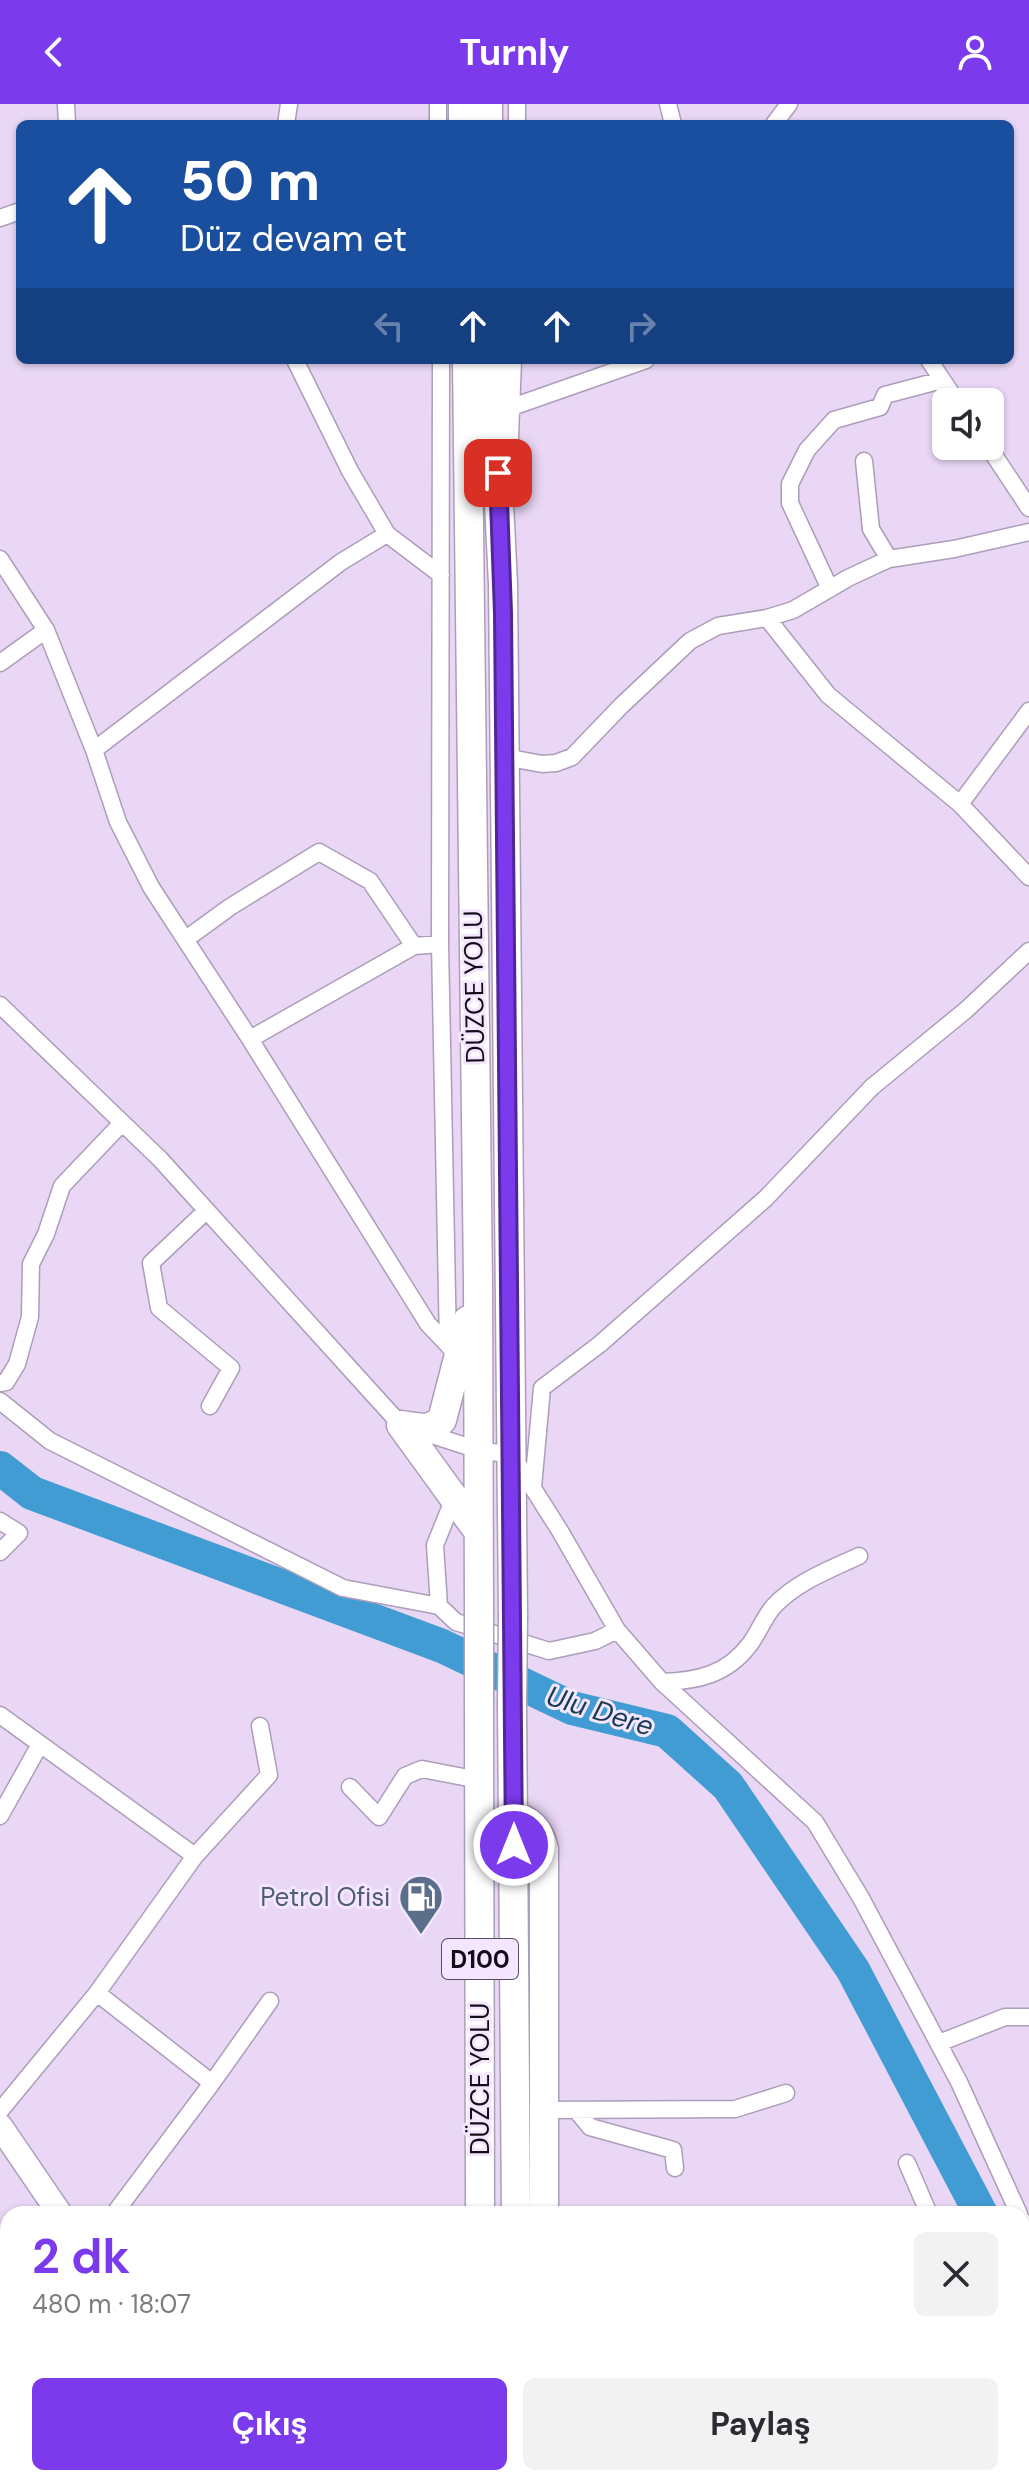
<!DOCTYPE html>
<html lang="tr">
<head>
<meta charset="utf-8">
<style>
	:root { --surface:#fff; --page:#f2f2f3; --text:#2b2b33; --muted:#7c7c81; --accent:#7c3aed }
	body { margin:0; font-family:"DM Sans",sans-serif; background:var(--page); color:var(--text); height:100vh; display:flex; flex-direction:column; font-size:30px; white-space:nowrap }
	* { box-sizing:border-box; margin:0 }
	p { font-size:26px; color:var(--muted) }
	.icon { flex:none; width:44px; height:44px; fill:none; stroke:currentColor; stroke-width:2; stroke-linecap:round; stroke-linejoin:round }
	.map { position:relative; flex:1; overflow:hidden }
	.panel { position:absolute; left:0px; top:2102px; width:1030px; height:280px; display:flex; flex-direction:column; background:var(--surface); border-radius:24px 24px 0 0; box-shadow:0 2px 6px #0004 }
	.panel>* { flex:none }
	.banner { position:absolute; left:16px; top:16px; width:998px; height:244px; border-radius:12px; box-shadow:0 2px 6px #0004; background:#1a4fa0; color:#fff; overflow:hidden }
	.tools { position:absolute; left:932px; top:284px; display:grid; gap:16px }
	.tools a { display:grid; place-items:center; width:72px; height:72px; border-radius:12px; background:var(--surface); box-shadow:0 2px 6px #0004; font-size:40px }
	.pin { position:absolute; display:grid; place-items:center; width:68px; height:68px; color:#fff; margin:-34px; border-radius:16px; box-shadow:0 4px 12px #0006 }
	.me { position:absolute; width:88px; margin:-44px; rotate:0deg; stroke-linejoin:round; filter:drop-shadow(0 0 6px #0008) }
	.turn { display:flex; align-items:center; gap:28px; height:168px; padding:0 32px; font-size:36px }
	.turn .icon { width:104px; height:104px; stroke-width:2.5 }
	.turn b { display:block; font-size:56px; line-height:68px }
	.lanes { display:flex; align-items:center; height:76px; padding:0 32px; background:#0003; justify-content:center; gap:40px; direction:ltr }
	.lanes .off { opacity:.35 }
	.round { display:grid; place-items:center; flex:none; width:84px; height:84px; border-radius:12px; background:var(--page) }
	.summary { display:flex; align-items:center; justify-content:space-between; height:136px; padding:0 32px }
	h1 { font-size:48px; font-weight:700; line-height:60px; color:var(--accent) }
	.button { display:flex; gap:16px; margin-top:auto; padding:16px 32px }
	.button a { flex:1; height:92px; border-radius:12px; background:var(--accent); color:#fff; font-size:32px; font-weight:700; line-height:92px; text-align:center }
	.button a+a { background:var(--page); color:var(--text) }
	header { display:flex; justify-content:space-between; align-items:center; height:104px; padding:0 32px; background:var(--accent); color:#fff; font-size:36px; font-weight:700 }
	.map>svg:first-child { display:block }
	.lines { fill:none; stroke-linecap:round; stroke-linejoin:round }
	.river { stroke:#419cd4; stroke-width:34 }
	.minor-casing { stroke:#ae9db9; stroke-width:19 }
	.secondary-casing { stroke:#ae9db9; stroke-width:27 }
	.trunk-casing { stroke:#ae9db9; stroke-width:31 }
	.minor { stroke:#fff; stroke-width:16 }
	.secondary { stroke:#fff; stroke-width:24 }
	.trunk { stroke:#fff; stroke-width:28 }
	.trunk-bridge-casing { stroke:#ae9db9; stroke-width:31; stroke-linecap:butt }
	.trunk-bridge { stroke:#fff; stroke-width:28 }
	.route-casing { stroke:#51269a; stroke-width:20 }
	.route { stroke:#7c3aed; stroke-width:14 }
	.labels { text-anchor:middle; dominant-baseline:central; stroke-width:6; stroke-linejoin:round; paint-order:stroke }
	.shield { fill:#f4e6fe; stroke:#564e5c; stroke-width:2 }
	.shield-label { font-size:24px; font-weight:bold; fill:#130d17 }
	.street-label { font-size:26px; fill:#130d17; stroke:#f4e6fe }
	.service-label { font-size:26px; fill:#4e5e75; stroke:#f4e6fe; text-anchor:end }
	.water-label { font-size:28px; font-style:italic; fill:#143a52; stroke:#f4e6fe }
</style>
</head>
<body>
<header><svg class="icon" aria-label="back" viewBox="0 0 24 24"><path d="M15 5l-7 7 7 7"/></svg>Turnly<svg class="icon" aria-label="person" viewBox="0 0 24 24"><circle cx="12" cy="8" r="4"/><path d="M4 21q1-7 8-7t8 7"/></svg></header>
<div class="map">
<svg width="1029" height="2382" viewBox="0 0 1029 2382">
	<rect width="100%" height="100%" fill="#e9d7f5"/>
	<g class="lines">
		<path class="river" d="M 0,1364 L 32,1389 L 442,1542 L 572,1604 L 667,1627 L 728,1682 L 853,1866 L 981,2110
			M 1022,2187 L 1029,2200"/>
		<g class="minor-casing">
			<path id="minor" d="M 66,0 L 67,20
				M 438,0 L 438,20
				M 668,0 L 673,20
				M 286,20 L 289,0
				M 517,20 L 517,0
				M 774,20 L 789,0
				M 0,114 L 20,107
				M 295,256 L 350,367 L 387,430 L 441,471
				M 441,256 L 440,840 L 448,1241 L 459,1255
				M 929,256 L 957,298
				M 512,303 L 646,256
				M 988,342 L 1029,404
				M 864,357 L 871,425 L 889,455
				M 509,359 L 513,256
				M 0,455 L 46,526 L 94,646 L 118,718 L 151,783 L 250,935 L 428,1220 L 448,1241
				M 830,485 L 790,399 L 790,380 L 807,346 L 834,316 L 880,303 L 885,291 L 942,276
				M 767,514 L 828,591 L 960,700
				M 0,559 L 46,526
				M 1029,607 L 960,700 L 1029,773
				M 94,646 L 341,458 L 387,430
				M 504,653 L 542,660 L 556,659 L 572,653 L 621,602 L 690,537 L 718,522 L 767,514 L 793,506 L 848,474 L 889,455 L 954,445 L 1029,428
				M 186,835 L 230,803 L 319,748 L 370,777 L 414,842
				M 0,901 L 160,1055 L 401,1321 L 478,1346 L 512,1351 L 560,1427 L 617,1526 L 662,1578 L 815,1718 L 861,1794 L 959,1978 L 1019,2110
				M 250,935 L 414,842 L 440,840
				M 206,1107 L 151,1159 L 159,1204 L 231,1264 L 210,1302
				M 0,1279 L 6,1278 L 17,1260 L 30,1213 L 31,1160 L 46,1130 L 62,1082 L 122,1019
				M 0,1297 L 50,1337 L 343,1484 L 439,1502 L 456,1518 L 549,1547 L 595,1537 L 617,1526
				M 533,1383 L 542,1284 L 600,1240 L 766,1094 L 872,983 L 966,906 L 1029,847
				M 0,1417 L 19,1429 L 0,1448
				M 439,1502 L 435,1441 L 454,1394
				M 662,1578 C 697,1577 727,1571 750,1540 C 758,1529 764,1514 773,1503 C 796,1478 829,1466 859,1452
				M 0,1611 L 195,1752 L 97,1889 L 0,2007
				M 350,1683 L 379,1713 L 405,1672 L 422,1665 L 479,1676
				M 0,1712 L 39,1642
				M 195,1752 L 269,1671 L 260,1622
				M 97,1889 L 212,1979 L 114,2110
				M 939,1939 L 1005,1913 L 1029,1913
				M 212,1979 L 270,1897
				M 544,2006 L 735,2005 L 786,1989
				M 576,2006 L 590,2023 L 673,2046 L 675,2064
				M 907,2059 L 929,2110
				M 1022,2116 L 1029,2131
				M 1022,2250 L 1029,2258
				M 654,2374 L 668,2382
				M 946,2374 L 952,2382
				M 75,2382 L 85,2374
				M 167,2382 L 178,2374"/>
		</g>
		<g class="secondary-casing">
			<path id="secondary" d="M 0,2022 L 60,2110
				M 240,2374 L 245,2382"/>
		</g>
		<g class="trunk-casing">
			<path id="trunk" d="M 463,0 L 463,20
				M 488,20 L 488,0
				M 467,256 L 478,1180 L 479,1510
				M 492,256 L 503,480 L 513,1511
				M 401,1321 C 416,1323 430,1328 442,1316 L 468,1216
				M 401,1321 L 478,1427
				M 479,1601 L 480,2110
				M 512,1601 L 516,2110
				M 513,1710 C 530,1718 540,1726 544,1745 L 544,2110
				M 458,2374 L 459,2382
				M 486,2374 L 486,2382
				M 520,2374 L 520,2382"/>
		</g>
		<use href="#minor" class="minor"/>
		<use href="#secondary" class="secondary"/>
		<use href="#trunk" class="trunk"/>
		<g class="trunk-bridge-casing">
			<path id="trunk-bridge" d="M 479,1510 L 479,1601
				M 512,1601 L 513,1511"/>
		</g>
		<use href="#trunk-bridge" class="trunk-bridge"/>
	</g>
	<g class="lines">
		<g class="route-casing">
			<path id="route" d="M 498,369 L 503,509 L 514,1741"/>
		</g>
		<use href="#route" class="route"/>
	</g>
	<defs>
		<g id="fuel-pin" transform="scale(2.3)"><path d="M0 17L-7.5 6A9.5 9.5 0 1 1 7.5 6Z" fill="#5c6f8a" stroke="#f4e6fe"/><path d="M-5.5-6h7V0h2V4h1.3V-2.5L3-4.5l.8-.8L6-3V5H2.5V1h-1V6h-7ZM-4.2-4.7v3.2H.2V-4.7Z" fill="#fff"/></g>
	</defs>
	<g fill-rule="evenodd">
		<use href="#fuel-pin" x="421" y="1793"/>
	</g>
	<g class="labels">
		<rect class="shield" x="442" y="1835" width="76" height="40" rx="6"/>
		<g class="shield-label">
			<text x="480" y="1855">D100</text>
		</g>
		<g class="street-label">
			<text transform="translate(474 883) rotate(-91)">DÜZCE YOLU</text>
			<text transform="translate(480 1975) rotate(-90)">DÜZCE YOLU</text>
		</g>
		<g class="service-label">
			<text x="390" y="1793">Petrol Ofisi</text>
		</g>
		<g class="water-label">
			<text transform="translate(600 1607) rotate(17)">Ulu Dere</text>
		</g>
	</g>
</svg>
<div class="tools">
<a><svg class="icon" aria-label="sound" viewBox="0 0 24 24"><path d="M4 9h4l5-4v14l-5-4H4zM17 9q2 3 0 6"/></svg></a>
</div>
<div class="pin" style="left:498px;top:369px;background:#d93025"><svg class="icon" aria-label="arrive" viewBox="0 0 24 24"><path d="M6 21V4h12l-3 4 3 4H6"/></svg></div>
<svg class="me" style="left:514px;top:1741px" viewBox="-20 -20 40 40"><circle r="17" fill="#7c3aed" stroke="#fff" stroke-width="3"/><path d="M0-11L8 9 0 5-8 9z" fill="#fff"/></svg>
<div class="banner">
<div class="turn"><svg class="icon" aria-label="ahead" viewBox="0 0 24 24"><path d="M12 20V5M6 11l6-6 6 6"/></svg><div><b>50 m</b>Düz devam et</div></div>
<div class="lanes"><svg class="icon off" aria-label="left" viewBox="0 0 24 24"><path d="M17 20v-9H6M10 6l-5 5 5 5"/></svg><svg class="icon" aria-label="ahead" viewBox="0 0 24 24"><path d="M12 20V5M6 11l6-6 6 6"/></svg><svg class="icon" aria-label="ahead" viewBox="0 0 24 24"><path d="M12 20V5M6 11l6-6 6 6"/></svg><svg class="icon off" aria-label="right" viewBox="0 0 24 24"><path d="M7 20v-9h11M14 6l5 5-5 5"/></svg></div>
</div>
<section class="panel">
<div class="summary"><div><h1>2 dk</h1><p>480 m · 18:07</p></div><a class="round"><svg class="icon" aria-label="close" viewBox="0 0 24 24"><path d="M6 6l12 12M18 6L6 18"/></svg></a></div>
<div class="button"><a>Çıkış</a><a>Paylaş</a></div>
</section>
</div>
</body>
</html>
